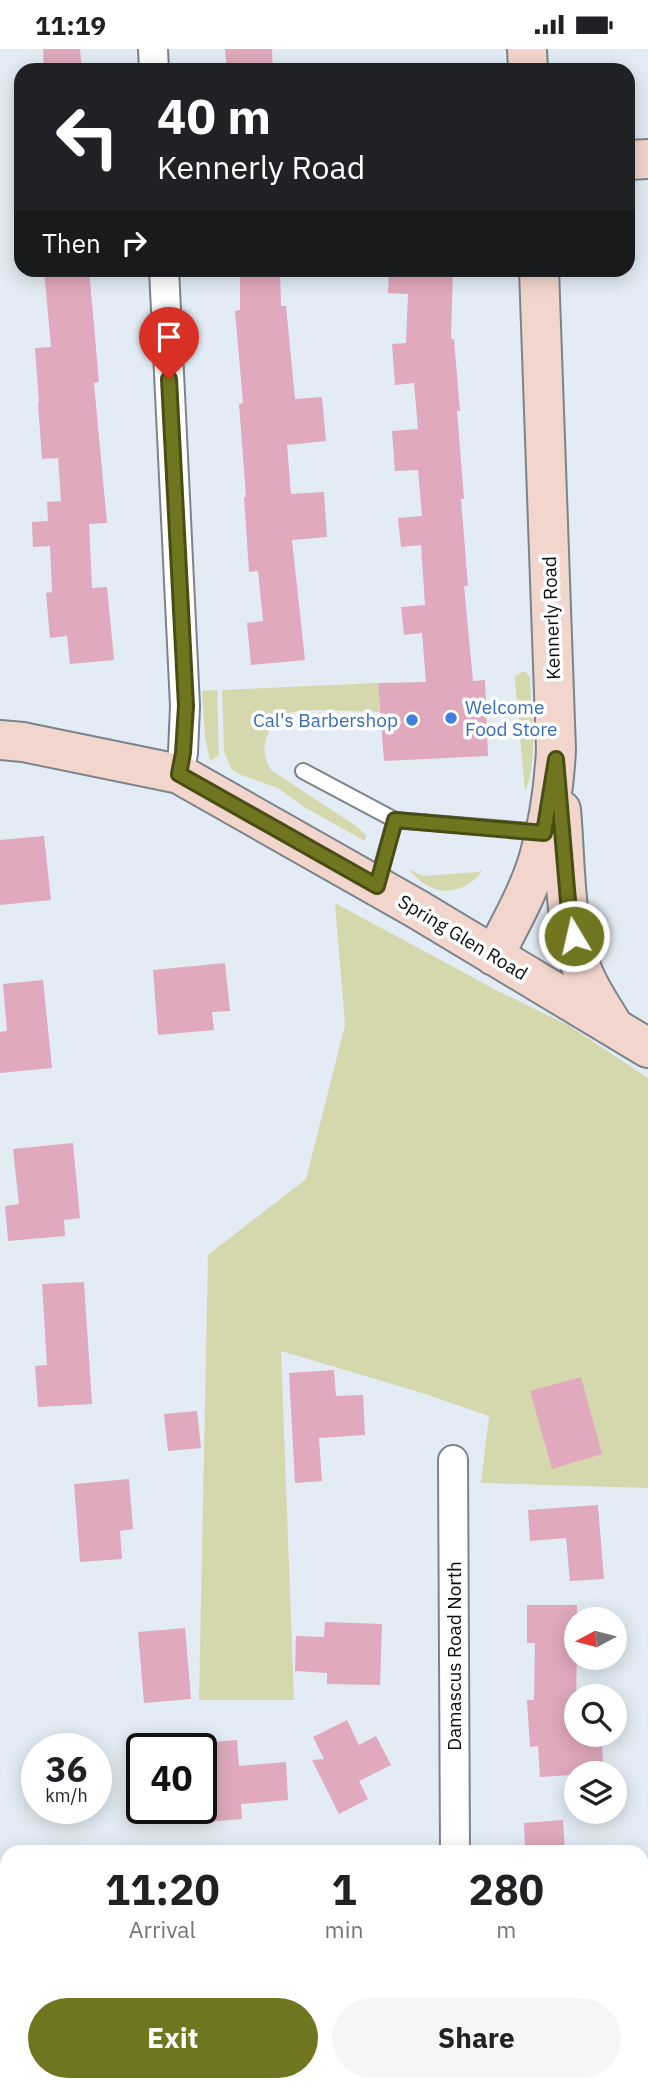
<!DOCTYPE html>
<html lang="en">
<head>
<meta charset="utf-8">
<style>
	:root { --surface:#fff; --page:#f6f6f6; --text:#202124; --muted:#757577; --accent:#70761f }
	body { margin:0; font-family:"IBM Plex Sans",sans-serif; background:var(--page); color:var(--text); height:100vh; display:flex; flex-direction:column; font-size:26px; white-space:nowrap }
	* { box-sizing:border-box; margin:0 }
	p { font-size:23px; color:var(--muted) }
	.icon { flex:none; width:38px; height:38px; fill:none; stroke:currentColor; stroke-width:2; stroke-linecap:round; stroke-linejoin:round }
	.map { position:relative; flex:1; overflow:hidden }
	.details { position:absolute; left:0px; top:1796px; width:649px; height:247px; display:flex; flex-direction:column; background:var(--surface); border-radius:21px 21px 0 0; box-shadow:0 4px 18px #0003 }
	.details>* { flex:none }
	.top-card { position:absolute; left:14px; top:14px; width:621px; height:214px; border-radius:21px; box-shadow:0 4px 18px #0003; background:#202124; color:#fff; overflow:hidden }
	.needle { width:46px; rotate:263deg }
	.controls { position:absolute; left:564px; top:1558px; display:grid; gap:14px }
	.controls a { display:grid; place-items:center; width:63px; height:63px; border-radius:50%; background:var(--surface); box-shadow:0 4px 18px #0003; font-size:35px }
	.speed { position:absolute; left:21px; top:1684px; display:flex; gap:14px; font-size:35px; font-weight:700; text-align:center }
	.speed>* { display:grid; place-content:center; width:91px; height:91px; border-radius:50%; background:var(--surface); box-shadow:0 4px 18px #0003; line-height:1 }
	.speed small { font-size:18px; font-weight:400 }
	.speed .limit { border:4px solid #111; border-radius:10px; background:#fff; color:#111 }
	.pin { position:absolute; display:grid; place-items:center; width:60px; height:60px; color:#fff; margin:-72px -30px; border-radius:50% 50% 50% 0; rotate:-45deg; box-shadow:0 0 7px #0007 }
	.pin .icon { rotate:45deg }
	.me { position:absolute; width:77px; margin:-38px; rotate:351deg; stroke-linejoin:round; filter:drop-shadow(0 0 5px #0008) }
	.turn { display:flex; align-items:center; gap:24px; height:147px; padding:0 28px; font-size:32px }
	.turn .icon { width:91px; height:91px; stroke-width:2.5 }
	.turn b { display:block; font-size:49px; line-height:60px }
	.then { display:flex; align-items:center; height:66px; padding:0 28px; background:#0003; gap:14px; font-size:26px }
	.eta { display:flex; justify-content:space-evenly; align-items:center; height:119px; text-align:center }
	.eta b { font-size:42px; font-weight:700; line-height:49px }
	.cta { display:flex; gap:14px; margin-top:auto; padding:14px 28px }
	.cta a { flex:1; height:80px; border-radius:42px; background:var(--accent); color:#fff; font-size:28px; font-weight:700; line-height:80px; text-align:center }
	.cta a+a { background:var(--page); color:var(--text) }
	.status { display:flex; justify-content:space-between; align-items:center; height:49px; padding:0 35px; background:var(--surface); direction:ltr }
	.status svg { height:19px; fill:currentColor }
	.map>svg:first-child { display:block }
	.green { fill:#d5d8ad }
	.building { fill:#e0a9bd }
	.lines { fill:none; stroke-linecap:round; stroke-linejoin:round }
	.lane-casing { stroke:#7c848b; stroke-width:18 }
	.street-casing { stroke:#7c848b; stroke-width:32 }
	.secondary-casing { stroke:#7c848b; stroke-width:42 }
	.lane { stroke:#fff; stroke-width:14 }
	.street { stroke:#fff; stroke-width:28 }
	.secondary { stroke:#f2d6cd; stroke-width:38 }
	.route-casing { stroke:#494d14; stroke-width:18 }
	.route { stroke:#70761f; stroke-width:12 }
	.shop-dot { fill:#3f7fe0; stroke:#fff; stroke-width:2.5 }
	.labels { text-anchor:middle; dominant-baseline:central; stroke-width:7; stroke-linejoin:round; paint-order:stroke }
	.street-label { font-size:19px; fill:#0b0e10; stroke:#fff }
	.shop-label { font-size:19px; fill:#366cbe; stroke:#fff; text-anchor:start }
</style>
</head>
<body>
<div class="status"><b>11:19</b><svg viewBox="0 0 49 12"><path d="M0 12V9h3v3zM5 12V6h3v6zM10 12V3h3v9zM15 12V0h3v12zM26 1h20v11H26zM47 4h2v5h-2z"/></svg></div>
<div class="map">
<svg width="648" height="2042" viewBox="0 0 648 2042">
	<rect width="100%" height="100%" fill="#e3ecf4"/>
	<path class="green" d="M 522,623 L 526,623 L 530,629 C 531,662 539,712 525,742 L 515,632 L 515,627 Z
		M 378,634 L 380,663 C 357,663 299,657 280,667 C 273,671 271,677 268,685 C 262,699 264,708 271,721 L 356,777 L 366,786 L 365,792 L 304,758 L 278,739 L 241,726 L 232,721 L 224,703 L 222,641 Z
		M 217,641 L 219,706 L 210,712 L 205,688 L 202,642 Z
		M 408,820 L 423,827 L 478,823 L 483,820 C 474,836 453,846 435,840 C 424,837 415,827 408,820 Z
		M 335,854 L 496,941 L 568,976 L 648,1029 L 648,1439 L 481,1434 L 489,1367 L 422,1344 L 281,1302 L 294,1651 L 199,1651 L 208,1206 L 306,1130 L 345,976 Z"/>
	<path class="building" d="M 43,0 L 80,0 L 82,21 L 44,21 Z
		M 225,0 L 272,0 L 273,21 L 227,21 Z
		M 44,220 L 89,220 L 99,333 L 94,334 L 107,474 L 89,475 L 92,539 L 107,538 L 114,611 L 70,615 L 67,587 L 50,589 L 46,544 L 52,543 L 50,497 L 33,498 L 32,473 L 48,472 L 47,453 L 61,452 L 58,409 L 42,410 L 38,354 L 39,354 L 35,299 L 51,298 Z
		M 240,220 L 280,220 L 281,257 L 286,257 L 295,350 L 322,348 L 326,392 L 287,396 L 291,445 L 324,443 L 327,488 L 292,491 L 305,611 L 251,616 L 247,574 L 263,572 L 258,522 L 249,523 L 244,448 L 246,448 L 239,355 L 243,354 L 235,262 L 240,261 Z
		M 389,220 L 453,220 L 451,290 L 454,290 L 460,362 L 457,362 L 464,450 L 461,450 L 468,537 L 464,537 L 473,632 L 485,631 L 488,707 L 384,712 L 378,634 L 426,633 L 422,584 L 404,586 L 401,558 L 425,556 L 421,496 L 401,498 L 398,469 L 422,467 L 418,421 L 395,422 L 392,382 L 418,380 L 414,334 L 395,336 L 392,295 L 406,294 L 408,245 L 388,244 Z
		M 44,787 L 51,851 L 0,856 L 0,791 Z
		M 225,914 L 230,962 L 212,963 L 214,981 L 158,986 L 153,921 Z
		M 43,931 L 52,1019 L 0,1024 L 0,983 L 7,982 L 3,935 Z
		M 73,1094 L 80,1169 L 64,1171 L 65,1187 L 8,1192 L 5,1157 L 19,1155 L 13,1100 Z
		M 84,1233 L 92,1355 L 38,1358 L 35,1317 L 47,1316 L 42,1235 Z
		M 334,1321 L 336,1347 L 363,1346 L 365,1386 L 319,1389 L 322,1432 L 295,1434 L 289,1324 Z
		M 581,1328 L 602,1405 L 552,1420 L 530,1342 Z
		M 197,1362 L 201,1399 L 168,1402 L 164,1365 Z
		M 129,1430 L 133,1480 L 120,1482 L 122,1510 L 80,1513 L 74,1435 Z
		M 598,1456 L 604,1530 L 570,1532 L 566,1489 L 530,1492 L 528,1461 Z
		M 527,1556 L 577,1556 L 576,1685 L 601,1685 L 604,1724 L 540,1728 L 538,1697 L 530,1698 L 527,1651 L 534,1651 L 535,1594 L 527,1594 Z
		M 325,1573 L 382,1575 L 380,1636 L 327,1635 L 327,1624 L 295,1622 L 296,1587 L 324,1588 Z
		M 185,1579 L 191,1650 L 144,1654 L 138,1583 Z
		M 347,1671 L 359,1696 L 376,1687 L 391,1716 L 359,1732 L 368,1750 L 339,1765 L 312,1711 L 324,1710 L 313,1688 Z
		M 237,1691 L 239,1717 L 286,1713 L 288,1751 L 241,1755 L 242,1770 L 206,1773 L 200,1694 Z
		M 563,1771 L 565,1802 L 525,1802 L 524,1774 Z"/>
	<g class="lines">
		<g class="lane-casing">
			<path id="lane" d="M 303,722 L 395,771
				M 377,835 L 395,771 L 543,783"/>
		</g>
		<g class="street-casing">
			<path id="street" d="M 153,0 L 154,21
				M 164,220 L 185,657 L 183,704 L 179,725
				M 453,1411 L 455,1802
				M 0,1852 L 7,1852
				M 454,2042 L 454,2035"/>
		</g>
		<g class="secondary-casing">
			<path id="secondary" d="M 527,0 L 528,21
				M 628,111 L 648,110
				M 0,691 L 23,693 L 179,725 L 417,860 L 648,999
				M 561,761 C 566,814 563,873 583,923 C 590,941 602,958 612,975
				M 494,907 C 510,875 529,843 539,808 C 549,774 554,737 556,701 L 539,220"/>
		</g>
		<use href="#lane" class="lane"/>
		<use href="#street" class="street"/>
		<use href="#secondary" class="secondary"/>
	</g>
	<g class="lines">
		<g class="route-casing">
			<path id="route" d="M 169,330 L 186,657 L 183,704 L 179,725 L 377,837 L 395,771 L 544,784 L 556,710 L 568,852 L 574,887"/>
		</g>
		<use href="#route" class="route"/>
	</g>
	<g class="shop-dot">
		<circle cx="451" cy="669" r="7"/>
		<circle cx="412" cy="671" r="7"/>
	</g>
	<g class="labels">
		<g class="street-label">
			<text transform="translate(551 569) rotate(-92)">Kennerly Road</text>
			<text transform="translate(463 888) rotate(31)">Spring Glen Road</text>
			<text transform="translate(454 1607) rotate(-90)">Damascus Road North</text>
		</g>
		<g class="shop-label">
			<text x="465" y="658">Welcome<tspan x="465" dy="22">Food Store</tspan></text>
			<text x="398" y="671" text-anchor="end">Cal's Barbershop</text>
		</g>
	</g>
</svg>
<div class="controls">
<a><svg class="needle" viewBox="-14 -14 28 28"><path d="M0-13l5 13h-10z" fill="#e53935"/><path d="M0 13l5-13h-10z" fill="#757577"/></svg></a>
<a><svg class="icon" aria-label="search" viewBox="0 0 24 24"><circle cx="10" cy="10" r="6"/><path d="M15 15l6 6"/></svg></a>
<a><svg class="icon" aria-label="layers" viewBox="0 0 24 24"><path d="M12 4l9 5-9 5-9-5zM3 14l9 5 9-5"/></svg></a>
</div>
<div class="speed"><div>36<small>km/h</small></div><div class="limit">40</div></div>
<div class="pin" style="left:169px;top:330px;background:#d93025"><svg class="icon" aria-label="arrive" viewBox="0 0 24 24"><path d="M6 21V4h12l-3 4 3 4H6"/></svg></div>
<svg class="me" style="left:574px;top:887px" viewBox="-20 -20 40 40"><circle r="17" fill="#70761f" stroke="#fff" stroke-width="3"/><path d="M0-11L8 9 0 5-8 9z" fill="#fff"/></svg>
<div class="top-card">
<div class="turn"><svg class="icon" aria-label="left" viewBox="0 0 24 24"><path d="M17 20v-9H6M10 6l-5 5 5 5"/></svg><div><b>40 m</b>Kennerly Road</div></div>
<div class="then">Then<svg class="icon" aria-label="right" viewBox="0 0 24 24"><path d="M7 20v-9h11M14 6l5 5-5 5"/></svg></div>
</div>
<section class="details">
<div class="eta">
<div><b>11:20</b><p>Arrival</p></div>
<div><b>1</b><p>min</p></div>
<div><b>280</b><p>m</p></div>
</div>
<div class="cta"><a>Exit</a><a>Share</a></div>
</section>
</div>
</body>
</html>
